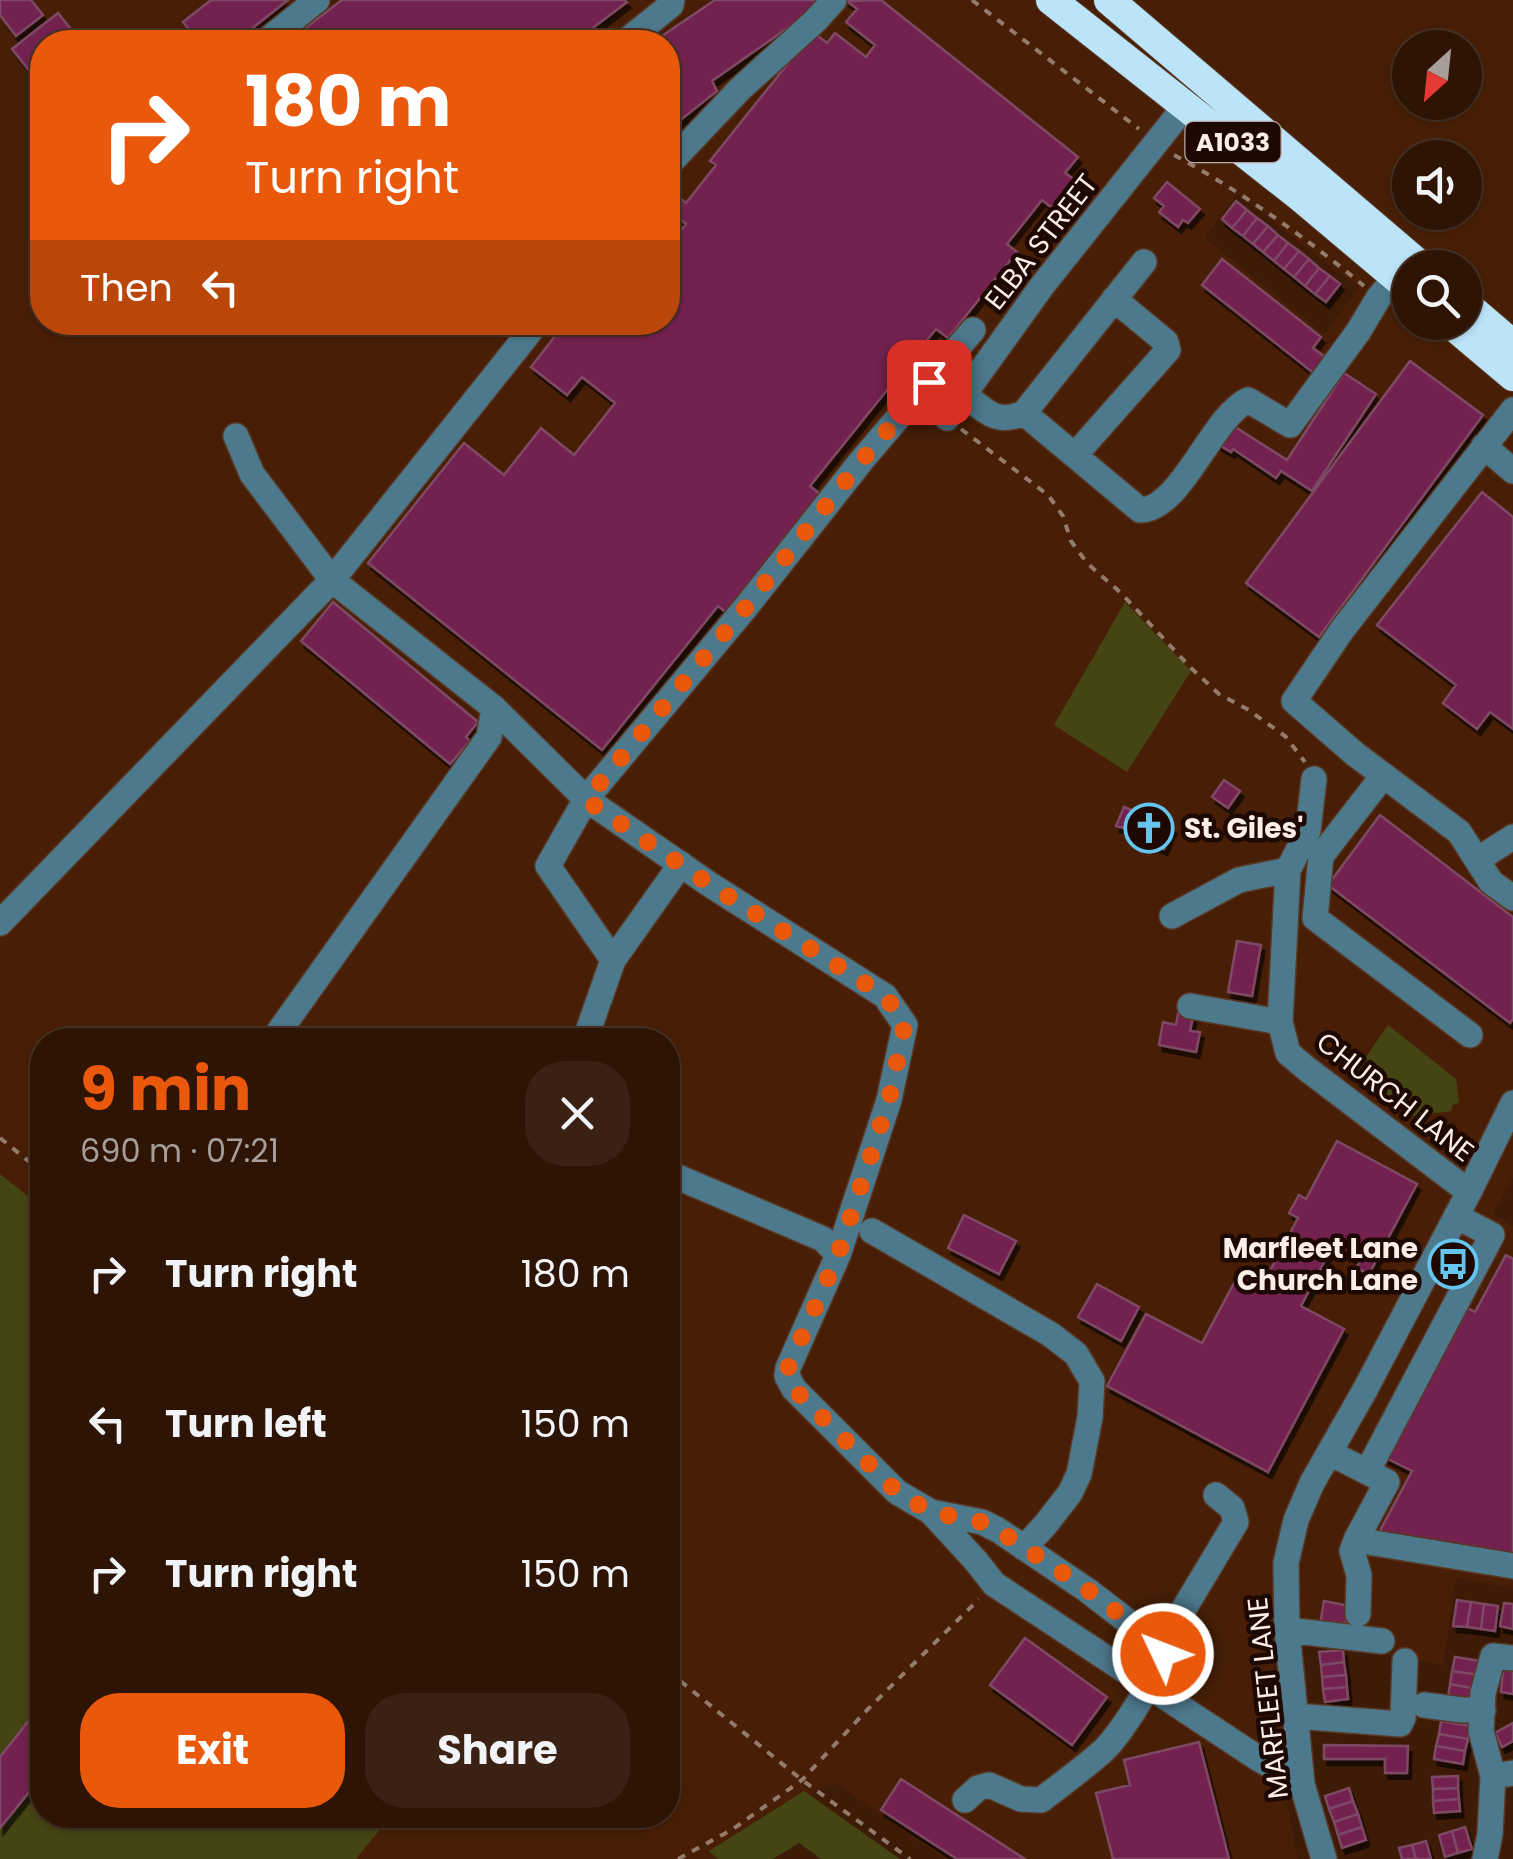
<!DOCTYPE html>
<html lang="en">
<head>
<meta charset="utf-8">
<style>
	:root { --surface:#2e1404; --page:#3a2113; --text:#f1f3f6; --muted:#a79e9a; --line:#493326; --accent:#ea580c }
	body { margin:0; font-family:Poppins,sans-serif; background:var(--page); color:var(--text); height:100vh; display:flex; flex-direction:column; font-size:38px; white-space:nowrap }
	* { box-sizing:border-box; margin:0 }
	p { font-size:32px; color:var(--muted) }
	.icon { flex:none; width:55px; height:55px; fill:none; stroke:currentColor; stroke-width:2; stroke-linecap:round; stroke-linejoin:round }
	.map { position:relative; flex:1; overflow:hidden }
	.side { position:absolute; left:30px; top:1028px; width:650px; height:800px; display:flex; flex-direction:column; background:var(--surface); border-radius:40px; box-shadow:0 2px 8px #0004,0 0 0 2px var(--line) }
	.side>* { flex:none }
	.top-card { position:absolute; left:30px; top:30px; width:650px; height:305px; border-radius:40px; box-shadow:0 2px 8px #0004,0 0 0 2px var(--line); background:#ea580c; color:#fff; overflow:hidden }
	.needle { width:65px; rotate:207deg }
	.tools { position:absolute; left:1392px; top:30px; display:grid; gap:20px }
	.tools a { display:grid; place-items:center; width:90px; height:90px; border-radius:50%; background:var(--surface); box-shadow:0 2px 8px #0004,0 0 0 2px var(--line); font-size:50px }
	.pin { position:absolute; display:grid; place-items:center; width:85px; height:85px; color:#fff; margin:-42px; border-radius:20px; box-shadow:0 5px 15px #0006 }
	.me { position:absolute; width:110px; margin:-55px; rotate:313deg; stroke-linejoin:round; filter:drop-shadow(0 0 8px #0008) }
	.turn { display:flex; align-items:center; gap:35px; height:210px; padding:0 50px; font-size:45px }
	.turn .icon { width:130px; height:130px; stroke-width:2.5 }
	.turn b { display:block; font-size:70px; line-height:85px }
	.then { display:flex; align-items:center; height:95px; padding:0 50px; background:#0003; gap:20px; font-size:38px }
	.round { display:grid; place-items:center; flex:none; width:105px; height:105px; border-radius:40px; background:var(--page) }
	.headline { display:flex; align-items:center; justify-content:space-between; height:170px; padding:0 50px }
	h1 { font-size:60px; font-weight:700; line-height:75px; color:var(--accent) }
	.button { display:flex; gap:20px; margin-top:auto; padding:20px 50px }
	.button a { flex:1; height:115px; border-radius:40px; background:var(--accent); color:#fff; font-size:40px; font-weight:700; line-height:115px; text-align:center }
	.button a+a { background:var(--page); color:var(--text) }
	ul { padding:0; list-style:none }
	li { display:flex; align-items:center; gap:30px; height:150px; padding:0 50px }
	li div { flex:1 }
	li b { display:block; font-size:38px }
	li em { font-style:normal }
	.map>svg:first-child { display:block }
	.built { fill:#481f06; fill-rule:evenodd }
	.green { fill:#454413 }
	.building { fill:#732050; stroke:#7e4a65; stroke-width:2.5; filter:url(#shadow) }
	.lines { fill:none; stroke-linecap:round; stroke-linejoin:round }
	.minor-casing { stroke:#583926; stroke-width:28 }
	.highway-casing { stroke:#583926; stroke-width:32 }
	.path { stroke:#947b6c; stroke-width:4; stroke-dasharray:8 8; stroke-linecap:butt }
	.minor { stroke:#4d798d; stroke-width:25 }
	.highway { stroke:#bbe4f8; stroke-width:30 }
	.route { stroke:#ea580c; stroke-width:18; stroke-dasharray:0 32.4 }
	.labels { text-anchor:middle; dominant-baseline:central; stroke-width:9; stroke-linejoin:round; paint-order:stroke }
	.shield { fill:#1d0902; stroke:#b8a9a3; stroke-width:2.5 }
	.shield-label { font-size:25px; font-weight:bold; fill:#fbeee8 }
	.street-label { font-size:28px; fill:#fbeee8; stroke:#1d0902 }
	.poi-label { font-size:28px; font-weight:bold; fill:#fbeee8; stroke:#1d0902; text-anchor:start }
</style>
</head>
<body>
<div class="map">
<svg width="1513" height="1859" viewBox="0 0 1513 1859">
	<defs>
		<filter id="shadow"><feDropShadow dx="3.5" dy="6" stdDeviation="0" flood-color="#0009"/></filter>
	</defs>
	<rect width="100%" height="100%" fill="#3e1b06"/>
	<path class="built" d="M 0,0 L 1513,0 L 1513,1177 L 1493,1214 L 1513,1226 L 1513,1588 L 1456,1578 L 1443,1665 L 1300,1639 L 1268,1627 L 1283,1737 L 1285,1787 L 1297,1859 L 944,1859 L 836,1783 L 777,1807 L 710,1852 L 718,1859 L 0,1859 L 42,1815 L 668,1815 L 668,1040 L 42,1040 L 42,1207 L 0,1174 ZM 42,42 L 668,42 L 668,322 L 42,322 ZM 1410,48 L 1465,48 L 1465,102 L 1410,102 ZM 1410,158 L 1465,158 L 1465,212 L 1410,212 ZM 1237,194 L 1359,288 L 1324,334 L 1205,238 ZM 1410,268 L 1465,268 L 1465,322 L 1410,322 Z"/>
	<path class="green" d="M 1125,602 L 1191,671 L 1127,772 L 1054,725 Z
		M 1388,1025 L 1456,1079 L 1459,1103 L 1452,1105 L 1452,1111 L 1412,1116 L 1356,1071 Z
		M 0,1174 L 42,1207 L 42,1815 L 392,1815 L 356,1859 L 0,1859 Z
		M 804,1791 L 900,1859 L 821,1859 L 799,1843 L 773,1859 L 718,1859 L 709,1851 Z"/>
	<path class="building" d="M 0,0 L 31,0 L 43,15 L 16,36 L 0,15 Z
		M 211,0 L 288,0 L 235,42 L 199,42 L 183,22 Z
		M 342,0 L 625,0 L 627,2 L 574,42 L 287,42 Z
		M 715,0 L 817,0 L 806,15 L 712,81 L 717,91 L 668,130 L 668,42 L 653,42 Z
		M 881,0 L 1078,157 L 1065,173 L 1075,180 L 1052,208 L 1042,200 L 1007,244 L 1017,252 L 948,338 L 936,329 L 810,486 L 821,495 L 727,613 L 718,606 L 602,750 L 368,563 L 464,443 L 504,475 L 541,428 L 574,455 L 615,403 L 582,377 L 567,395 L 531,367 L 566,322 L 668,322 L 668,247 L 686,224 L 668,209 L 668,206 L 676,195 L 686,203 L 716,165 L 710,161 L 813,32 L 827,43 L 835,33 L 866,57 L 875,45 L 846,22 L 857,9 L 847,1 Z
		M 58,13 L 78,38 L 73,42 L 42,42 L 42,66 L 32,74 L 12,49 Z
		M 1167,182 L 1200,209 L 1188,223 L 1183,220 L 1178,227 L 1159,212 L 1164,206 L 1154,198 Z
		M 1236,201 L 1247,210 L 1232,228 L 1222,219 Z
		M 1247,210 L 1257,218 L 1243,236 L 1232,228 Z
		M 1257,218 L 1268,226 L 1253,244 L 1243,236 Z
		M 1268,226 L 1278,235 L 1263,252 L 1253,244 Z
		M 1278,235 L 1288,243 L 1274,261 L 1263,252 Z
		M 1288,243 L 1299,251 L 1284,269 L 1274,261 Z
		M 1299,251 L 1309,259 L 1294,277 L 1284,269 Z
		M 1222,259 L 1321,337 L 1313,348 L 1329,360 L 1316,375 L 1202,285 Z
		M 1309,259 L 1319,268 L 1305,286 L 1294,277 Z
		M 1319,268 L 1330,276 L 1315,294 L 1305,286 Z
		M 1330,276 L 1340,284 L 1326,302 L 1315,294 Z
		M 494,322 L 522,322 L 512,336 Z
		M 1410,361 L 1483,415 L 1319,637 L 1246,583 Z
		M 1344,373 L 1376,394 L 1312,491 L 1281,471 L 1276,478 L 1233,449 L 1231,452 L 1216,443 L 1229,423 L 1287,460 Z
		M 1482,492 L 1513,517 L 1513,729 L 1490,712 L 1477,729 L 1443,703 L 1456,685 L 1377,625 Z
		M 333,602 L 478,722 L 466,737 L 470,741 L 450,764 L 301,641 Z
		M 1224,780 L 1240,791 L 1228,808 L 1212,797 Z
		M 1124,807 L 1173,828 L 1164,849 L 1131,835 L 1133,830 L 1116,826 Z
		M 1380,815 L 1513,917 L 1513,1019 L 1510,1023 L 1328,885 Z
		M 1237,941 L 1261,945 L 1252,996 L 1228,992 Z
		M 1179,1009 L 1194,1012 L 1190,1031 L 1200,1032 L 1196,1052 L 1159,1045 L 1163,1022 L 1176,1025 Z
		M 1337,1141 L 1417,1184 L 1369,1274 L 1356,1268 L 1360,1261 L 1332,1247 L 1301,1306 L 1344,1329 L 1268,1472 L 1107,1386 L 1146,1314 L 1202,1343 L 1241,1270 L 1264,1282 L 1298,1218 L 1289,1213 L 1299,1195 L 1306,1199 Z
		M 964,1215 L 1016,1241 L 999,1274 L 948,1248 Z
		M 1506,1255 L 1513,1259 L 1513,1558 L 1377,1536 L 1412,1471 L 1382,1456 L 1460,1304 L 1475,1312 Z
		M 1097,1284 L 1139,1307 L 1121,1341 L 1078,1317 Z
		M 1457,1600 L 1471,1602 L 1467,1627 L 1453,1626 Z
		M 1324,1601 L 1349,1606 L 1344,1630 L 1320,1625 Z
		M 1471,1602 L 1484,1604 L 1481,1629 L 1467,1627 Z
		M 1504,1603 L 1513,1604 L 1513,1629 L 1500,1626 Z
		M 1484,1604 L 1498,1606 L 1495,1631 L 1481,1629 Z
		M 1025,1638 L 1107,1697 L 1072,1745 L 990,1685 Z
		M 1343,1650 L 1344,1662 L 1321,1665 L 1319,1652 Z
		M 1455,1657 L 1481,1661 L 1479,1675 L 1452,1671 Z
		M 1344,1662 L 1346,1675 L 1322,1677 L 1321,1665 Z
		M 1503,1669 L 1513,1671 L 1513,1694 L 1501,1692 Z
		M 1452,1671 L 1479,1675 L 1477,1689 L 1450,1684 Z
		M 1346,1675 L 1347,1687 L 1323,1689 L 1322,1677 Z
		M 1450,1684 L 1477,1689 L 1474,1702 L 1448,1698 Z
		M 1347,1687 L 1348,1699 L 1325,1702 L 1323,1689 Z
		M 42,1704 L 42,1776 L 0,1828 L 0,1757 Z
		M 1441,1721 L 1470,1726 L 1468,1739 L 1439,1734 Z
		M 1513,1723 L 1513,1741 L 1502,1747 L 1495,1733 Z
		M 1439,1734 L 1468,1739 L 1465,1751 L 1436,1746 Z
		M 1199,1742 L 1229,1859 L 1113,1859 L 1096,1793 L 1130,1785 L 1124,1760 Z
		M 1324,1745 L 1408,1746 L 1407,1773 L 1385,1773 L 1385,1759 L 1324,1759 Z
		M 1436,1746 L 1465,1751 L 1463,1764 L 1434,1759 Z
		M 1458,1776 L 1458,1788 L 1433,1789 L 1432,1777 Z
		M 901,1779 L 1025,1859 L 957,1859 L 881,1810 Z
		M 1349,1788 L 1353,1801 L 1329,1809 L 1325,1796 Z
		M 1458,1788 L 1459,1799 L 1433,1801 L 1433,1789 Z
		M 1459,1799 L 1460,1811 L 1434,1813 L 1433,1801 Z
		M 1353,1801 L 1358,1814 L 1334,1822 L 1329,1809 Z
		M 1358,1814 L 1362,1827 L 1338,1835 L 1334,1822 Z
		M 1362,1827 L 1366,1840 L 1342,1848 L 1338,1835 Z
		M 1465,1827 L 1472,1849 L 1458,1853 L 1452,1831 Z
		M 1452,1831 L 1458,1853 L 1445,1857 L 1439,1835 Z
		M 1426,1841 L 1431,1859 L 1416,1859 L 1412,1845 Z
		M 1412,1845 L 1416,1859 L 1402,1859 L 1399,1848 Z"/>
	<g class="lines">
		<g class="minor-casing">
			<path id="minor" d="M 265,42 L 317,0
				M 625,42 L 671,5 L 672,0
				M 668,165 L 740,89 L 815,21 L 834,0
				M 964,394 C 986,411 995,425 1024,413 L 1144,262
				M 1513,410 L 1342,630 L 1294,701 L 1355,754 L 1459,832 L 1491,882 L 1513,898
				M 1024,413 L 1140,510 C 1181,510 1211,418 1248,400 L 1290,425 L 1358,332 L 1379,297 L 1396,277
				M 947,418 L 1042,286 L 1186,105
				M 236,436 L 252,474 L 332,580 L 494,708 L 489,737 L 273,1040
				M 1484,446 L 1513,471
				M 1075,455 L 1168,350 L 1166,342 L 1114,299
				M 494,708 L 586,799 L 709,884 L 885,996 L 905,1025 L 889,1100 L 838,1255 L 788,1368 L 787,1376 L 794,1389 L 897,1492 L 931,1512 L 982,1522 L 998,1530 L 1087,1590 L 1161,1647 C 1164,1669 1120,1735 1104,1750 C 1084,1768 1062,1784 1041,1800 L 1021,1799 L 989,1785 L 978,1788 L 965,1800
				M 1383,776 L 1321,856 L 1315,918 L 1470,1035
				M 1477,860 L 1513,837
				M 1288,870 L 1308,831 L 1314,779
				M 1172,916 L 1239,880 L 1288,870 L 1280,1022 L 1288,1053 L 1307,1069 L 1469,1192
				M 0,923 L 332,580 L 536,324
				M 613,960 L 548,866 L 586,799 L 746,607 L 862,460 L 973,330
				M 1190,1006 L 1280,1022
				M 585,1040 L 613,960 L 681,864
				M 668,1173 L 823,1239 L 838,1255
				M 872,1231 L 1050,1334 L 1076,1354 L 1092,1381 L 1090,1417 L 1079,1474 L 1070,1493 L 1046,1524 L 1024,1548
				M 1330,1453 L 1387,1482 L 1356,1540 L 1513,1566
				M 1367,1472 L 1492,1235 L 1456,1216
				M 931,1512 L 976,1561 L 994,1584 L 1259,1759 L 1302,1784
				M 1356,1540 L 1352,1551 L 1359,1575 L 1358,1614
				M 1287,1630 L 1382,1641
				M 1161,1647 L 1236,1522 L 1232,1508 L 1216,1495
				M 1424,1705 L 1462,1710 L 1483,1710
				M 1296,1716 L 1400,1724 L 1403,1718 L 1405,1661
				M 1493,1776 L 1481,1731 L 1483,1693 L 1493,1656 L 1513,1658
				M 1324,1859 L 1302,1784 L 1287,1630 L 1286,1563 L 1296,1520 L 1312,1483 L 1366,1388 L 1469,1192 L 1513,1103
				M 1485,1859 L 1490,1834 L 1493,1776 L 1513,1773"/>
		</g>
		<g class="highway-casing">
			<path id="highway" d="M 1051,0 L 1302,198 L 1410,289
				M 1109,0 L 1423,268
				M 1465,304 L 1513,345
				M 1449,322 L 1513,376"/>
		</g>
		<path class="path" d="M 972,0 L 1139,129
			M 1174,155 C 1242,192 1305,237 1364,286
			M 1395,309 L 1410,320
			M 1413,322 L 1430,335
			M 961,429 L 1048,495 L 1063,516 L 1071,541 L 1087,563 L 1121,593 L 1191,668 L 1219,694 L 1247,709 L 1285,736 L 1305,762
			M 0,1138 L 42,1172
			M 668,1671 L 802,1780 L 910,1859
			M 678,1859 L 733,1829 L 802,1780 L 867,1710 L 979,1599"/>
		<use href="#minor" class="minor"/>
		<use href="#highway" class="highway"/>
	</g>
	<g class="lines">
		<path class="route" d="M 929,382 L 862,460 L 746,607 L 586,800 L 709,884 L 885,996 L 905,1024 L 889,1100 L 838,1255 L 788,1368 L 787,1376 L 794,1389 L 897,1492 L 931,1512 L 982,1522 L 998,1530 L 1088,1590 L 1162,1647 L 1163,1654"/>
	</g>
	<defs>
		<g id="church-ring" transform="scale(2.5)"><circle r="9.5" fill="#1d0902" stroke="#65c5ee" stroke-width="1.5"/><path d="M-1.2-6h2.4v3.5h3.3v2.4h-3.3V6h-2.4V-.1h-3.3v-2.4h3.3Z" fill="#65c5ee"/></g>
		<g id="bus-ring" transform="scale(2.5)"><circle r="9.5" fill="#1d0902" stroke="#65c5ee" stroke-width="1.5"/><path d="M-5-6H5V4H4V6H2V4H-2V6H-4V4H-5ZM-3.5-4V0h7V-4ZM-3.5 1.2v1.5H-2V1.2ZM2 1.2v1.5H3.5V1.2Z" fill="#65c5ee"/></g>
	</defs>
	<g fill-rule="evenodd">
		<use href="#church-ring" x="1149" y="828"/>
		<use href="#bus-ring" x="1453" y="1264"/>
	</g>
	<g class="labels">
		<rect class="shield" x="1185.5" y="122" width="95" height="40" rx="8"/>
		<g class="shield-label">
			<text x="1233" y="142">A1033</text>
		</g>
		<g class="street-label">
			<text transform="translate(1041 242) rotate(-52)">ELBA STREET</text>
			<text transform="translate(1395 1097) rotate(38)">CHURCH LANE</text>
			<text transform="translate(1268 1698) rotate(-96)">MARFLEET LANE</text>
		</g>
		<g class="poi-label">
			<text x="1184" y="828">St. Giles'</text>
			<text x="1418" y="1248" text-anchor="end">Marfleet Lane<tspan x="1418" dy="32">Church Lane</tspan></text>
		</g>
	</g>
</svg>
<div class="tools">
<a><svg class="needle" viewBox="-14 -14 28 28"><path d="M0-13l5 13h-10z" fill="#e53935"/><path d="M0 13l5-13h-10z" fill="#a79e9a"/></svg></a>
<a><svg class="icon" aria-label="sound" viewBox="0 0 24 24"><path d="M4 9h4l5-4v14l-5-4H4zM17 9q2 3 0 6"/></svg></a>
<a><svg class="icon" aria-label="search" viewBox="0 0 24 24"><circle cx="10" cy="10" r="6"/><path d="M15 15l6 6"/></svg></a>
</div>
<div class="pin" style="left:929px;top:382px;background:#d93025"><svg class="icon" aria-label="arrive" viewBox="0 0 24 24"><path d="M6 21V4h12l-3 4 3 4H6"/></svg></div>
<svg class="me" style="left:1163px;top:1654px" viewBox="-20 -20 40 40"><circle r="17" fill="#ea580c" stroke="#fff" stroke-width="3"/><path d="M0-11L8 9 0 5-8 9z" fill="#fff"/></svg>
<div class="top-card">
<div class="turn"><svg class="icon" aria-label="right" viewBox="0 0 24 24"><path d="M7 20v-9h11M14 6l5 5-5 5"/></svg><div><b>180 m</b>Turn right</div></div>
<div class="then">Then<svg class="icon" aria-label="left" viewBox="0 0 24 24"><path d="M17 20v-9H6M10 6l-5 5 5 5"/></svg></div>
</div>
<section class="side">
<div class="headline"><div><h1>9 min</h1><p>690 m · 07:21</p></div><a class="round"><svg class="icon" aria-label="close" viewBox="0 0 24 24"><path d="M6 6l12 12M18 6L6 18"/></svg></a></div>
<ul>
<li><svg class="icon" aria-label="right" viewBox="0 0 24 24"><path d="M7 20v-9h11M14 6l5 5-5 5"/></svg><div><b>Turn right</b></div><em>180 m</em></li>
<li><svg class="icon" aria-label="left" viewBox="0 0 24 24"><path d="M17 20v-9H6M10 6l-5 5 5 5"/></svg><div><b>Turn left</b></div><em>150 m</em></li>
<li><svg class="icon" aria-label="right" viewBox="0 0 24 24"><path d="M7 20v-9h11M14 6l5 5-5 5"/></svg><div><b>Turn right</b></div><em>150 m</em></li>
</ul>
<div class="button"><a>Exit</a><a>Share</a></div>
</section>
</div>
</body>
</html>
